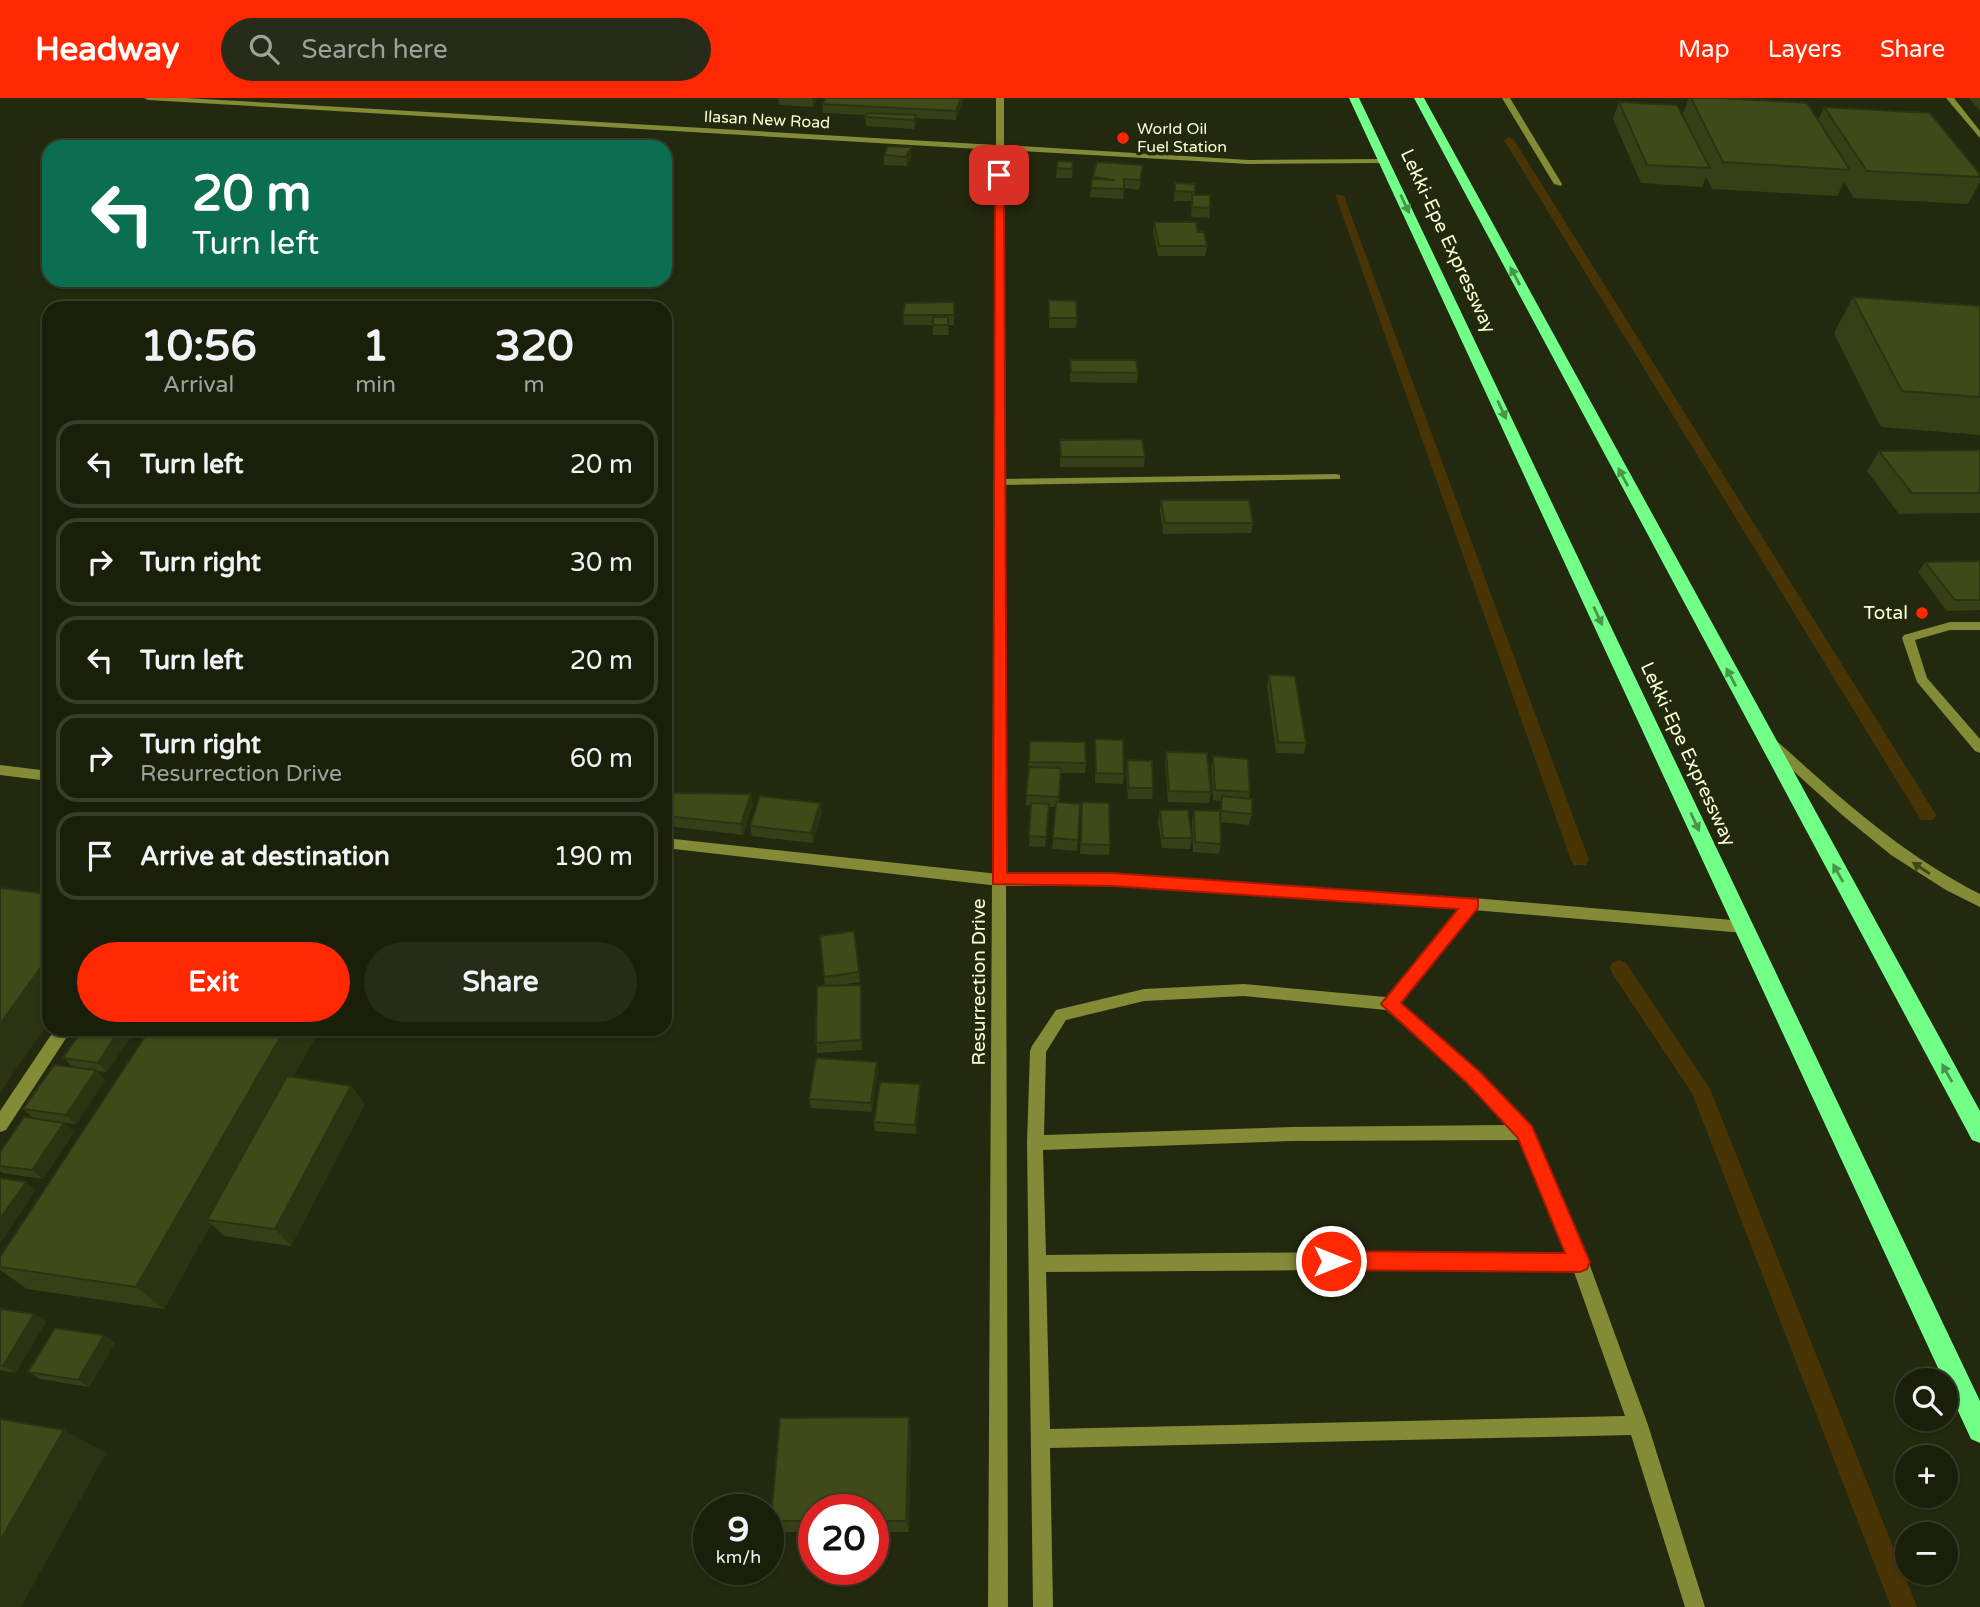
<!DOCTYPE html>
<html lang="en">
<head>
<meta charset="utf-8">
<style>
	:root { --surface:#1a1f0a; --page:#272c18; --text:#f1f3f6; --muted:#9fa29c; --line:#383d2b; --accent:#ff2802 }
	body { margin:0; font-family:"Varela Round",sans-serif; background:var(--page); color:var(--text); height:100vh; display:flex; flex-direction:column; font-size:26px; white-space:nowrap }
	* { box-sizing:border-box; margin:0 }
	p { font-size:23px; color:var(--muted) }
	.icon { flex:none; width:38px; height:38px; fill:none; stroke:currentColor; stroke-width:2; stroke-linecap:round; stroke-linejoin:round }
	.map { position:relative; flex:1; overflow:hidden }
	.drawer { position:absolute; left:42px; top:203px; width:630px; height:735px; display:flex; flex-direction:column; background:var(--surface); border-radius:21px; box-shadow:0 2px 5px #0004,0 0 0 2px var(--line) }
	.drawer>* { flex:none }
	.guide { position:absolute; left:42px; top:42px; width:630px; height:147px; border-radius:21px; box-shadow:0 2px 5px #0004,0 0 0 2px var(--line); background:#0b6e4f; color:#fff; overflow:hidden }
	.buttons { position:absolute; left:1895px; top:1270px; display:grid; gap:14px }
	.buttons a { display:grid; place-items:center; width:63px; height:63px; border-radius:50%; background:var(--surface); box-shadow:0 2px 5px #0004,0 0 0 2px var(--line); font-size:35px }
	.speed { position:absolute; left:693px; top:1396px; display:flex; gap:14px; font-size:35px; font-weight:700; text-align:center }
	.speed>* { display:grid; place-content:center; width:91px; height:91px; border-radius:50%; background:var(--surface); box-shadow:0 2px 5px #0004,0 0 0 2px var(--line); line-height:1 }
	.speed small { font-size:18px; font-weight:400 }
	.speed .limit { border:10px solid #d22; background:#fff; color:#111 }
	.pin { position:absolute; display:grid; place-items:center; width:60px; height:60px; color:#fff; margin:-30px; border-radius:14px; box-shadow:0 4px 10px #0006 }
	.me { position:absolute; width:77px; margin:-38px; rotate:90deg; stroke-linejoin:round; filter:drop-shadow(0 0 5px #0008) }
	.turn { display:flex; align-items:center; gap:24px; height:147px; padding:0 35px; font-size:32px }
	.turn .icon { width:91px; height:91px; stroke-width:2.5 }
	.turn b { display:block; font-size:49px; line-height:60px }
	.eta { display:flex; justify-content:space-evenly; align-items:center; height:119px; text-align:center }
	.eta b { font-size:42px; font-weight:800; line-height:49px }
	.primary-button { display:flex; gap:14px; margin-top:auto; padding:14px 35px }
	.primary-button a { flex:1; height:80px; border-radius:42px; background:var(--accent); color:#fff; font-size:28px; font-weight:800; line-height:80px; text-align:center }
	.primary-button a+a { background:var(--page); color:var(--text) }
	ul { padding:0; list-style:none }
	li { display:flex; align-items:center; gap:21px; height:88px; margin:0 14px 10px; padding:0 21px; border:4px solid var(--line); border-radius:21px }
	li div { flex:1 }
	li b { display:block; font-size:26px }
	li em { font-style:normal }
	header { display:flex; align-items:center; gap:42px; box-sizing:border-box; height:98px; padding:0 35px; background:var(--accent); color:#fff }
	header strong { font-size:33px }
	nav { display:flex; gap:38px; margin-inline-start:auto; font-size:24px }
	.search { width:490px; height:63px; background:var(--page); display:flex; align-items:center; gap:18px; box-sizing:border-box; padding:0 24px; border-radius:38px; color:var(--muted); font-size:26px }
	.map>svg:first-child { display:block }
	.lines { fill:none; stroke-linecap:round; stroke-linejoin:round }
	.stream { fill:#493406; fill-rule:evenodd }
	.service { fill:#838b36; fill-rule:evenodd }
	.minor { fill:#838b36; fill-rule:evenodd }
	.tertiary { fill:#838b36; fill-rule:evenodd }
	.trunk { fill:#71ff88; fill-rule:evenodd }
	.wall { fill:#354016 }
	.shaded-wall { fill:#2b3412 }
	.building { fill:#3e4b19; stroke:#2b3412; stroke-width:2 }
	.oneway { fill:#4a944b }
	.oneway2 { fill:#40461a }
	.route { fill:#ff2802; stroke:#a61a01; stroke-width:2 }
	.poi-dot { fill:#ff2802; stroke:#23290e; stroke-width:2.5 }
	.labels { text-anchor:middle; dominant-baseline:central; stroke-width:7; stroke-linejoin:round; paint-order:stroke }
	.far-street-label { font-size:16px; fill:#f8ffd6; stroke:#23290e }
	.far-poi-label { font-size:16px; fill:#f8ffd6; stroke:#23290e; text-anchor:start }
	.street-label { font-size:19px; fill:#f8ffd6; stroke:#23290e }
	.poi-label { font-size:19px; fill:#f8ffd6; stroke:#23290e; text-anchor:end }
</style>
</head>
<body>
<header>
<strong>Headway</strong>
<div class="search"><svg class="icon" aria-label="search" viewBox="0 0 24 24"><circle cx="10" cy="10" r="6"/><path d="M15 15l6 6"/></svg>Search here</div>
<nav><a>Map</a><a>Layers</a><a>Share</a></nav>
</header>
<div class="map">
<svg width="1980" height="1509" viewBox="0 0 1980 1509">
	<rect width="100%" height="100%" fill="#23290e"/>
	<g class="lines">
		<path class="stream" d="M 1509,39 L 1514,42 L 1933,712 L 1936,717 L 1933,722 L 1921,722 L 1504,42 Z
			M 1335,96 L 1344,98 L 1589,762 L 1586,767 L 1574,767 L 1571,762 Z
			M 1619,862 L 1626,865 L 1710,991 L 1917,1509 L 1891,1509 L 1692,995 L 1612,875 L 1610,870 L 1612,865 Z"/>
		<path class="service" d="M 1336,376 L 1340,377 L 1340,381 L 999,387 L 994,384 L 999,381 Z
			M 1950,524 L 1980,524 L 1980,532 L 1950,532 L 1915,542 L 1927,580 L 1980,641 L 1980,655 L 1975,653 L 1917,584 L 1902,540 L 1904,537 Z
			M 1473,800 L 1478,802 L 1480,806 L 1478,810 L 1400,905 L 1479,975 L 1532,1029 L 1589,1165 L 1648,1327 L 1705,1509 L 1685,1509 L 1631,1337 L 1050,1350 L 1053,1509 L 1033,1509 L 1027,1045 L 1030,953 L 1032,948 L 1056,912 L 1144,891 L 1244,886 L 1386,899 L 1468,802 ZM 1244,898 L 1386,912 L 1467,985 L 1508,1027 L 1292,1029 L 1044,1037 L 1046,954 L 1066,922 L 1144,903 ZM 1521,1042 L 1568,1156 L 1331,1154 L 1046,1157 L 1043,1052 L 1292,1043 ZM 1331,1172 L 1574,1174 L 1625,1318 L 1050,1331 L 1046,1174 Z
			M 55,931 L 72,931 L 6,1032 L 0,1034 L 0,1013 Z"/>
		<path class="minor" d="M 144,0 L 185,0 L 996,47 L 996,0 L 1004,0 L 1004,47 L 1249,62 L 1385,61 L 1389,63 L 1385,65 L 1249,66 L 1004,52 L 1008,1509 L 988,1509 L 996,52 L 148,2 Z
			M 1502,0 L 1510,0 L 1562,86 L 1561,88 L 1554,86 Z
			M 1946,0 L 1954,0 L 1980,33 L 1980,40 Z"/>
		<path class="tertiary" d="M 1773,642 L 1778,644 C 1841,701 1903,757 1980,796 L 1980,809 L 1946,792 L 1891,757 L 1841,716 L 1768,650 L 1766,647 Z
			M 0,667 L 49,673 L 49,683 L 0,677 Z
			M 665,740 L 999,776 L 1112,776 L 1473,800 L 1744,823 L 1749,825 L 1751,829 L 1749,833 L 1744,835 L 1473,812 L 1112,788 L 999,788 L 665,750 Z"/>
		<path class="trunk" d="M 1349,0 L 1359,0 L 1980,1303 L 1980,1345 L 1971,1341 Z
			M 1414,0 L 1424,0 L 1980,1013 L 1980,1045 L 1972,1042 Z"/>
	</g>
	<path class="wall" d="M 778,0 L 818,0 L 813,9 L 779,7 Z
		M 826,0 L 964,0 L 956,22 L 916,20 L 916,26 L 914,31 L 866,28 L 865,19 L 866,17 L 823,15 L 822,6 Z
		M 1689,0 L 1719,0 L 1818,22 L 1824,9 L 1980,76 L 1980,84 L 1968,106 L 1854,100 L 1844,84 L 1837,98 L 1712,91 L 1706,79 L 1702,89 L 1641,85 L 1613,21 L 1619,4 L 1682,18 Z
		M 1969,0 L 1980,0 L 1980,13 Z
		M 884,57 L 911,58 L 907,68 L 884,67 Z
		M 1073,64 L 1072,80 L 1056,80 L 1057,70 Z
		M 1097,64 L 1142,77 L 1139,92 L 1124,90 L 1123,101 L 1090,99 L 1091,90 Z
		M 1175,85 L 1195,86 L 1195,97 L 1210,110 L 1209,120 L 1191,119 L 1192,103 L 1174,103 Z
		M 1154,124 L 1198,134 L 1207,148 L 1205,158 L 1158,158 L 1153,134 Z
		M 1853,199 L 1980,208 L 1980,337 L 1881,329 L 1834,235 Z
		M 1049,202 L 1077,220 L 1076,230 L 1049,230 Z
		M 954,204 L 954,227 L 948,227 L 949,237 L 933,237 L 933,227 L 904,227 L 903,217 Z
		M 1070,262 L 1138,275 L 1137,285 L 1070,284 Z
		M 1060,342 L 1145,359 L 1144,369 L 1060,369 Z
		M 1980,352 L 1980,415 L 1899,416 L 1867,373 L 1879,353 Z
		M 1161,402 L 1253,425 L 1251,435 L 1163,436 L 1160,412 Z
		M 1980,463 L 1980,512 L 1947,513 L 1918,474 L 1925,464 Z
		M 1269,577 L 1306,645 L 1304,656 L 1276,655 L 1267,588 Z
		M 1095,641 L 1124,676 L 1123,686 L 1095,685 Z
		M 1030,643 L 1086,665 L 1085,675 L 1061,675 L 1059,704 L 1080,706 L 1077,753 L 1052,751 L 1056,709 L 1049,709 L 1045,749 L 1029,748 L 1031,708 L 1026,707 Z
		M 1166,654 L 1211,694 L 1209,705 L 1168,704 L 1165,664 Z
		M 1213,658 L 1250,694 L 1249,701 L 1252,716 L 1249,727 L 1220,724 L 1221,746 L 1219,756 L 1193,754 L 1192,722 L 1194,712 L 1220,714 L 1221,703 L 1213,702 L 1211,669 Z
		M 1127,662 L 1153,690 L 1152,701 L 1128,701 L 1126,673 Z
		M 1082,704 L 1110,747 L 1109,757 L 1080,756 Z
		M 753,706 L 743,737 L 667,728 L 665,721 L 665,716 Z
		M 1160,712 L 1192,740 L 1190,751 L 1162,750 L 1158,723 Z
		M 822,715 L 813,745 L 752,738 L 750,728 Z
		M 854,833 L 860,884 L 833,888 L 862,896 L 862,952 L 817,955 L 816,945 L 825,888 L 824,879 Z
		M 83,931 L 136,931 L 107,974 L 96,973 L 105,982 L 76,1026 L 36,1021 L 64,1025 L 74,1034 L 43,1081 L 3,1075 L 0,1073 L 0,1054 L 33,1020 L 23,1011 L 73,969 L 63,960 Z
		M 150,931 L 320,931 L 293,979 L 351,988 L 365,1006 L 291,1148 L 224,1138 L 211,1126 L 164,1211 L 27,1191 L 0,1172 L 0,1159 Z
		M 878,973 L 872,1014 L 811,1010 L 809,1001 Z
		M 920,986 L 920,996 L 916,1036 L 875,1033 L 874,1024 Z
		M 0,1211 L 34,1216 L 46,1224 L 15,1275 L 0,1272 Z
		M 115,1245 L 89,1289 L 40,1281 L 28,1274 Z
		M 911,1332 L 909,1434 L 873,1434 L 873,1412 L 814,1412 L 814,1434 L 776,1434 L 771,1423 Z"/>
	<path class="shaded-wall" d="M 812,0 L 818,0 L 813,9 Z
		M 961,0 L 964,0 L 956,22 L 956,13 Z
		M 916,17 L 916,26 L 914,31 L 914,22 Z
		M 911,49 L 911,58 L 907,68 L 906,59 Z
		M 751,696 L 753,706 L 743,737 L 741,726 Z
		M 820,705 L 822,715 L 813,745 L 811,735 Z
		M 49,858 L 49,924 L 0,994 L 0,926 Z
		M 861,887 L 862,896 L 862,952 L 861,942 Z
		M 120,931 L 136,931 L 107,974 L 98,965 Z
		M 285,931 L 320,931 L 213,1123 L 207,1122 L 211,1126 L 164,1211 L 136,1189 Z
		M 877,964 L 878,973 L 872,1014 L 871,1005 Z
		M 96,972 L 105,982 L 76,1026 L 66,1017 Z
		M 920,986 L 920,996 L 916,1036 L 915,1027 Z
		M 351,988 L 365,1006 L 291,1148 L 275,1131 Z
		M 64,1025 L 74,1034 L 43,1081 L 32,1072 Z
		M 26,1084 L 36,1092 L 0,1146 L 0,1121 Z
		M 34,1216 L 46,1224 L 15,1275 L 3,1268 Z
		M 104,1237 L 115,1245 L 89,1289 L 78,1282 Z
		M 909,1319 L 911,1332 L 909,1434 L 906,1423 Z
		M 64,1332 L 106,1355 L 21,1509 L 0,1509 L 0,1443 Z"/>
	<path class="building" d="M 826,0 L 961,0 L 956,13 L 822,6 Z
		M 1691,0 L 1719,0 L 1807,5 L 1850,72 L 1723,64 Z
		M 1619,4 L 1677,7 L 1710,70 L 1647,67 Z
		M 1824,9 L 1930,15 L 1980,76 L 1980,79 L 1867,73 Z
		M 868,15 L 916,17 L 914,22 L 865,19 Z
		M 888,48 L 911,49 L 906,59 L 884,57 Z
		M 1058,63 L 1073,64 L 1072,71 L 1057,70 Z
		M 1097,64 L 1143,67 L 1140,82 L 1124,81 L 1124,91 L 1091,90 L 1092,81 L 1115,82 L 1093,79 Z
		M 1175,85 L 1195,86 L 1195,94 L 1175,93 Z
		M 1192,97 L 1210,97 L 1210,110 L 1192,109 Z
		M 1154,124 L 1196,124 L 1198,134 L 1204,134 L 1207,148 L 1159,148 Z
		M 1853,199 L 1980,208 L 1980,299 L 1902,293 Z
		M 1049,202 L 1076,203 L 1077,220 L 1049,220 Z
		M 954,204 L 954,217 L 903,217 L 905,205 Z
		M 933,219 L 948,219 L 948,227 L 933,227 Z
		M 1070,262 L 1136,262 L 1138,275 L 1071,274 Z
		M 1142,341 L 1145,359 L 1061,359 L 1060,342 Z
		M 1980,352 L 1980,395 L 1912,395 L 1879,353 Z
		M 1161,402 L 1249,402 L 1253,425 L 1165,425 Z
		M 1980,463 L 1980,502 L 1955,502 L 1925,464 Z
		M 1269,577 L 1295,578 L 1306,645 L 1278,644 Z
		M 1095,641 L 1123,642 L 1124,676 L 1096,675 Z
		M 1030,643 L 1085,644 L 1086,665 L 1029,664 Z
		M 1166,654 L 1207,655 L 1211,694 L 1169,693 Z
		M 1213,658 L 1248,661 L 1250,694 L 1215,692 Z
		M 1127,662 L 1152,663 L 1153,690 L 1129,690 Z
		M 1029,669 L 1061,670 L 1059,699 L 1026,697 Z
		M 673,695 L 751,696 L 741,726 L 665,718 Z
		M 760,698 L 820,705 L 811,735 L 750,728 Z
		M 1222,698 L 1252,701 L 1252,716 L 1221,713 Z
		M 1056,704 L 1080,706 L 1078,742 L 1053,740 Z
		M 1082,704 L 1109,705 L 1110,747 L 1081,746 Z
		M 1031,705 L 1049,706 L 1046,739 L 1029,738 Z
		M 1160,712 L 1188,712 L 1192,740 L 1163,740 Z
		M 1194,712 L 1220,713 L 1221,746 L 1195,744 Z
		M 0,790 L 49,796 L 49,858 L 0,926 Z
		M 854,833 L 859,874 L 824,879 L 820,838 Z
		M 861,887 L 861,942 L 816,945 L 817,888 Z
		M 83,931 L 120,931 L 98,965 L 63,960 Z
		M 150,931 L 285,931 L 136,1189 L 0,1169 L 0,1159 Z
		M 816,960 L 877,964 L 871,1005 L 809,1001 Z
		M 54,967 L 96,972 L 66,1017 L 23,1011 Z
		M 287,978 L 351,988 L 275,1131 L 207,1122 Z
		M 880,984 L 920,986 L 915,1027 L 874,1024 Z
		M 24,1019 L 64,1025 L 32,1072 L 0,1068 L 0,1054 Z
		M 0,1080 L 26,1084 L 0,1121 Z
		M 0,1211 L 34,1216 L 3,1268 L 0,1267 Z
		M 55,1230 L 104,1237 L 78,1282 L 28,1274 Z
		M 909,1319 L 906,1423 L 873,1423 L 873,1412 L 814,1412 L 814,1423 L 771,1423 L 780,1320 Z
		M 0,1321 L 64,1332 L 0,1443 Z"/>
	<defs><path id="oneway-solid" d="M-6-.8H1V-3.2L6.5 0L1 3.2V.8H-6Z" transform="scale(1.75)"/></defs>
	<g class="oneway">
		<use href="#oneway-solid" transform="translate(1405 106) rotate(65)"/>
		<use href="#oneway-solid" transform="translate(1515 178) rotate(-118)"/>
		<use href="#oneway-solid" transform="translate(1502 312) rotate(65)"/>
		<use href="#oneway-solid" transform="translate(1623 379) rotate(-118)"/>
		<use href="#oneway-solid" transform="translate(1598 518) rotate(65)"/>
		<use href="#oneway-solid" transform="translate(1731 579) rotate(-118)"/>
		<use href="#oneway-solid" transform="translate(1695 724) rotate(65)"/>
		<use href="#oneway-solid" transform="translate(1838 775) rotate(-119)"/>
		<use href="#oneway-solid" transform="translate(1947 975) rotate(-119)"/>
	</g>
	<use class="oneway2" href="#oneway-solid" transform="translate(1921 770) rotate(-147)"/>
	<path class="route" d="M 999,74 L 1004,77 L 1007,775 L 1112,775 L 1478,801 L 1478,810 L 1401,905 L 1480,974 L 1532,1028 L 1590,1164 L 1587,1171 L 1580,1174 L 1331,1172 L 1324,1169 L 1321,1163 L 1324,1156 L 1331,1153 L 1565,1155 L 1518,1040 L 1467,985 L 1381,906 L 1458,811 L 1112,788 L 993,786 L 995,77 Z"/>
	<g class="poi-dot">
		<circle cx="1123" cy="40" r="7"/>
		<circle cx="1922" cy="515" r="7"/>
	</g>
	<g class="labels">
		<g class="far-street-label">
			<text transform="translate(767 22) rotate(3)">Ilasan New Road</text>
		</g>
		<g class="far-poi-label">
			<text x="1137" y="31">World Oil<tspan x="1137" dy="18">Fuel Station</tspan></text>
		</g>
		<g class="street-label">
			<text transform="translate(1448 143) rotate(65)">Lekki-Epe Expressway</text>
			<text transform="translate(1688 656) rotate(65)">Lekki-Epe Expressway</text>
			<text transform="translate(979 884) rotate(-90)">Resurrection Drive</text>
		</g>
		<g class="poi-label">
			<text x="1908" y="515">Total</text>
		</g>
	</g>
</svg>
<div class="buttons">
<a><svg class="icon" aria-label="search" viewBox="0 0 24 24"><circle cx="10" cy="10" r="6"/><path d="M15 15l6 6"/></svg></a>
<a>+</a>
<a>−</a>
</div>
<div class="speed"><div>9<small>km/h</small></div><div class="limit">20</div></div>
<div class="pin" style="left:999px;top:77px;background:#d93025"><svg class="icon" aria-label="arrive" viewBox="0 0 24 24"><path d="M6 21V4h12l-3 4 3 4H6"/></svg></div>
<svg class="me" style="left:1331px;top:1163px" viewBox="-20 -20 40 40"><circle r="17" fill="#ff2802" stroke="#fff" stroke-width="3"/><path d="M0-11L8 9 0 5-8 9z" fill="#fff"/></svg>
<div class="guide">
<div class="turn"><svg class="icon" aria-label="left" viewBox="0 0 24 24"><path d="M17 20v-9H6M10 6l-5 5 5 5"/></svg><div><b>20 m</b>Turn left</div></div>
</div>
<section class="drawer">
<div class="eta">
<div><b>10:56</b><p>Arrival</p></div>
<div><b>1</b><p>min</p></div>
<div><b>320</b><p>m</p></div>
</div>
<ul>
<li><svg class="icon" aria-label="left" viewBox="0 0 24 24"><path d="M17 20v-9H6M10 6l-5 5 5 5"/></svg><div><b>Turn left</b></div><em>20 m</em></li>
<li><svg class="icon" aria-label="right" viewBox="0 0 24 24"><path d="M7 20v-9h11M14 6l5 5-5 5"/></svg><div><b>Turn right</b></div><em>30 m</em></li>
<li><svg class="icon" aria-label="left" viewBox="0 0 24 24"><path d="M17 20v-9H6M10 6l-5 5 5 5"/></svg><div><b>Turn left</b></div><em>20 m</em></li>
<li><svg class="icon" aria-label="right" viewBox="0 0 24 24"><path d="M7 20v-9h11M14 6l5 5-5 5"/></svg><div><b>Turn right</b><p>Resurrection Drive</p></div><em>60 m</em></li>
<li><svg class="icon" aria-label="arrive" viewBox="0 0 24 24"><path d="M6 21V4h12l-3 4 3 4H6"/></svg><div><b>Arrive at destination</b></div><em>190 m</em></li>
</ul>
<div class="primary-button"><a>Exit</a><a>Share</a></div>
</section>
</div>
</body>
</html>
